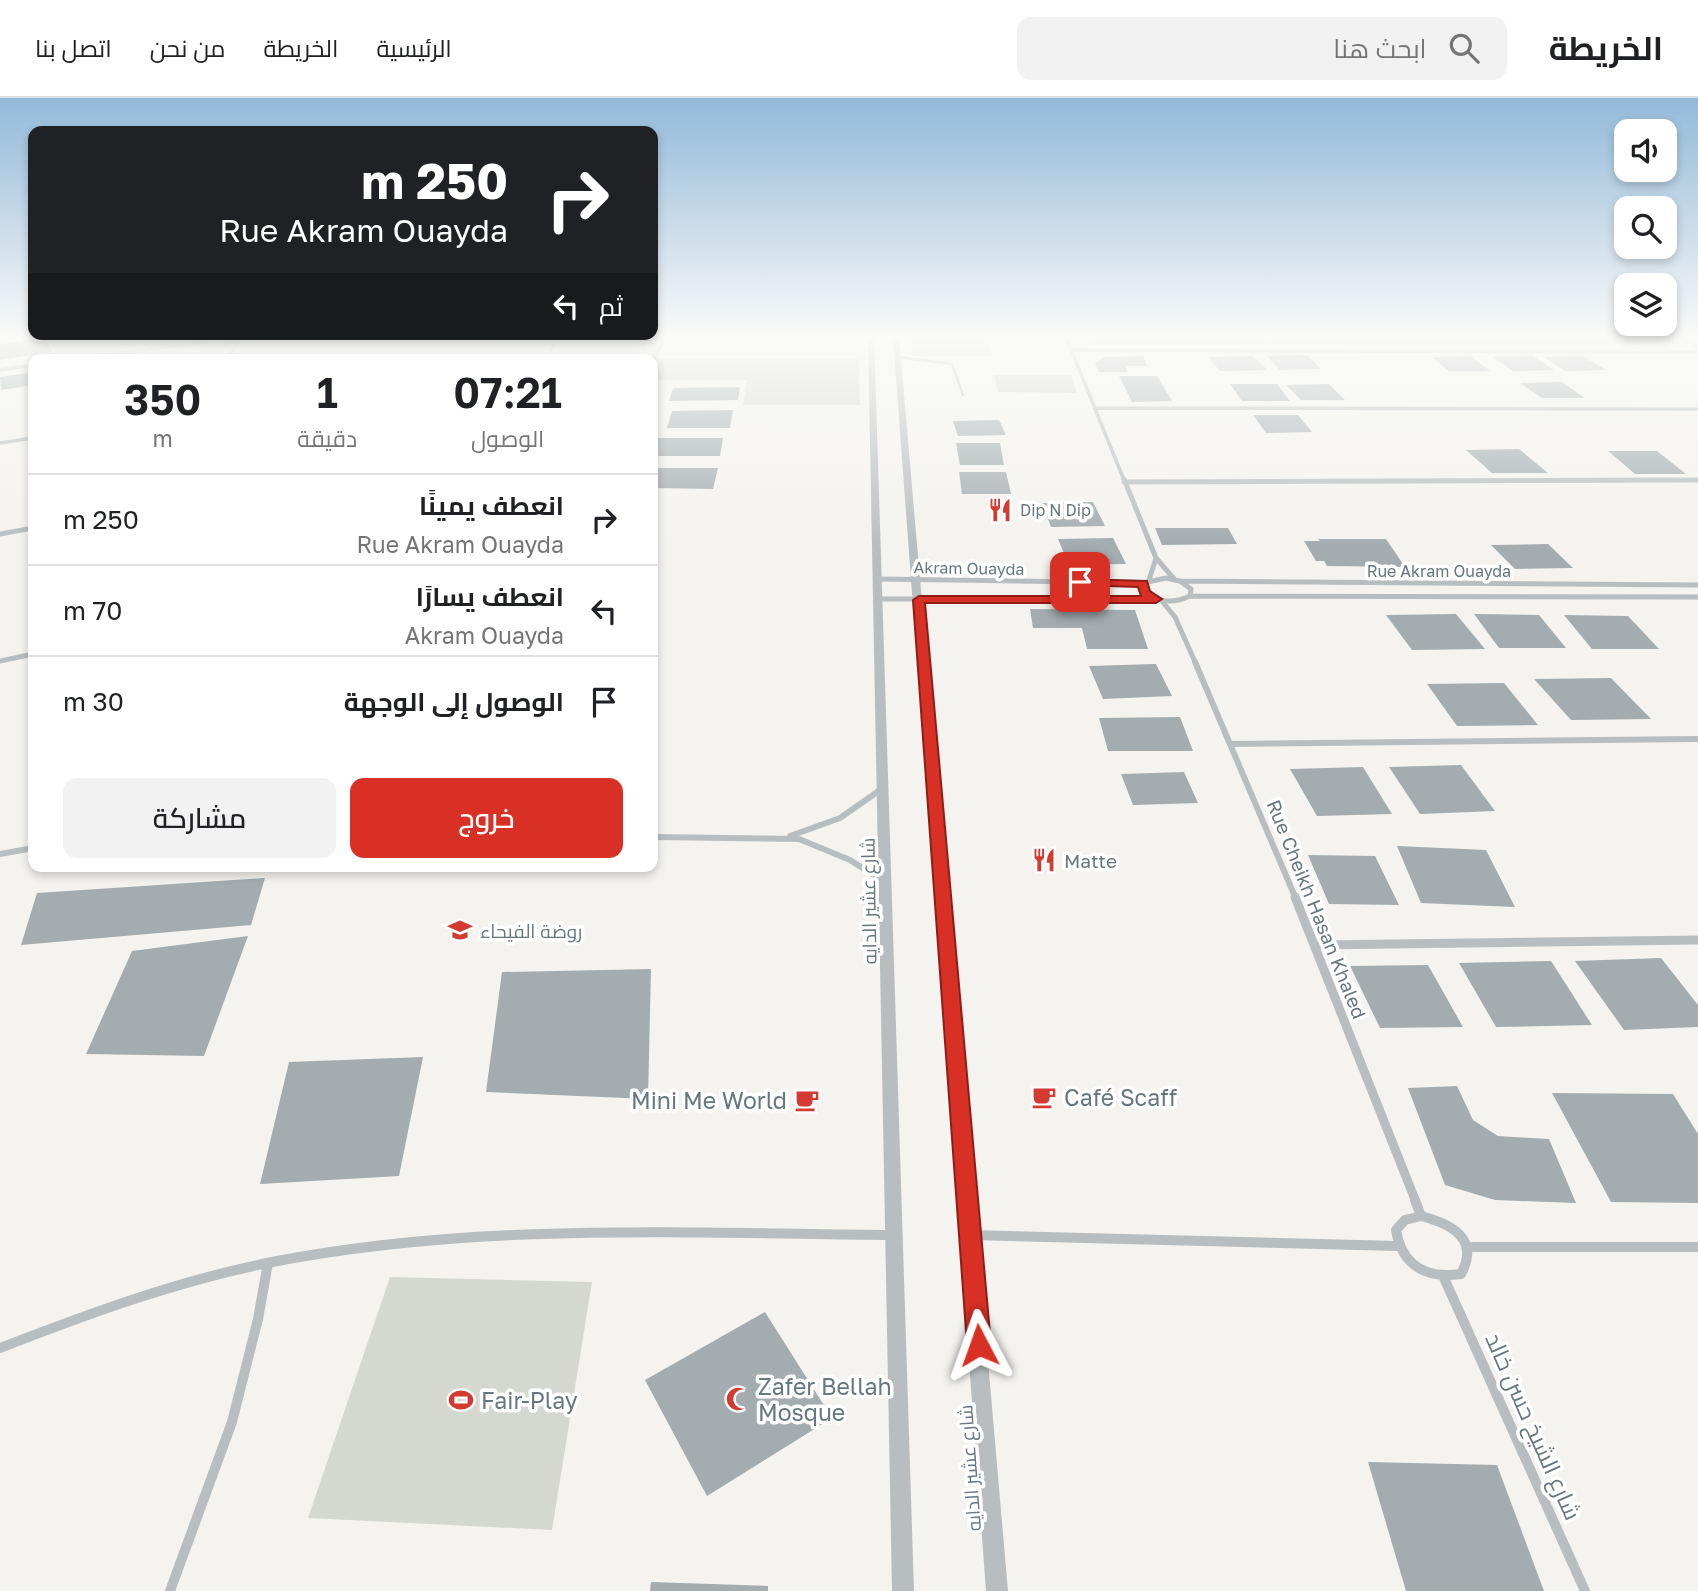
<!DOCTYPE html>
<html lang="ar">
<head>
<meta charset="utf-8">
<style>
	:root { --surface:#fff; --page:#f2f2f2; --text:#202124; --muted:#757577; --line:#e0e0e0; --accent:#d93025 }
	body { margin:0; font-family:"Golos Text",Cairo,sans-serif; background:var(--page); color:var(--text); direction:rtl; height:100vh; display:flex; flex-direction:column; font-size:26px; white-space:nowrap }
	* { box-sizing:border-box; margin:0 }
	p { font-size:23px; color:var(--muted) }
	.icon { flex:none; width:38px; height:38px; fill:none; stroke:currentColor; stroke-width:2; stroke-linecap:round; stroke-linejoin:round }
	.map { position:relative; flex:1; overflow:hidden; direction:ltr }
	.sheet { position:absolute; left:28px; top:256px; width:630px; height:518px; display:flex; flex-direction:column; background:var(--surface); border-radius:14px; box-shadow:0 4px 10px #0003; direction:rtl }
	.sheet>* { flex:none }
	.banner { position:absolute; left:28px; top:28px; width:630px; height:214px; border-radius:14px; box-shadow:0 4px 10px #0003; direction:rtl; background:#202124; color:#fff; overflow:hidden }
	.buttons { position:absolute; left:1614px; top:21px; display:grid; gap:14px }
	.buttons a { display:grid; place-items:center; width:63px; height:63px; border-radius:14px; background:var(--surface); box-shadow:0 4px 10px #0003; font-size:35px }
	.pin { position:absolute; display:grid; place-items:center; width:60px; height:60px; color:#fff; margin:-30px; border-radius:14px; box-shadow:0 4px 10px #0006 }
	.me { position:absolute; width:77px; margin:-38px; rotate:356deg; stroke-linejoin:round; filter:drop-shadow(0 0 5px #0008) }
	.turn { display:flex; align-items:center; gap:24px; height:147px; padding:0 35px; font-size:32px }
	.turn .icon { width:91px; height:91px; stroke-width:2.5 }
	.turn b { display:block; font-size:49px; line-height:60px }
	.then { display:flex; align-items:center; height:66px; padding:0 35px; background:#0003; gap:14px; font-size:26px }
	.eta { display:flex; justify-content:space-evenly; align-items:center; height:119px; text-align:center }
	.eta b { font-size:42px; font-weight:600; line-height:49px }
	.primary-button { display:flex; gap:14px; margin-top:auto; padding:14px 35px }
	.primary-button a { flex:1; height:80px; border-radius:14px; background:var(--accent); color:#fff; font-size:28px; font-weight:600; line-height:80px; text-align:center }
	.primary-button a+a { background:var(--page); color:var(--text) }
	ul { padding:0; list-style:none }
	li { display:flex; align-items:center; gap:21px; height:91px; padding:0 35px; border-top:2px solid var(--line) }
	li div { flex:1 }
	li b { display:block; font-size:26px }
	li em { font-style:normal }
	header { display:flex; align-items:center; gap:42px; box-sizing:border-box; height:98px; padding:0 35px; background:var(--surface); border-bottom:2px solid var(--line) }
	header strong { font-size:33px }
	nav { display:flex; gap:38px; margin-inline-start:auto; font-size:24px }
	.search { width:490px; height:63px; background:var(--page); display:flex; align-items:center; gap:18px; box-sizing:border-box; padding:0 24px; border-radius:14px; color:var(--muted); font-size:26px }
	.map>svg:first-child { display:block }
	.green { fill:#d4d8d0 }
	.building { fill:#a3acaf }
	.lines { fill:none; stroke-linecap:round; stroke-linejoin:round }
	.service { stroke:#b8bec0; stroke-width:2.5 }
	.minor-far4 { stroke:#b8bec0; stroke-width:3.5 }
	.minor-far3 { stroke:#b8bec0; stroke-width:5 }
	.minor-far2 { stroke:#b8bec0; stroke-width:6 }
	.minor-far1 { stroke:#b8bec0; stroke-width:9 }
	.minor { stroke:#b8bec0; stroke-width:10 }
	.tertiary { fill:#b8bec0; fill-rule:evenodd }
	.route { fill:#d93025; stroke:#8d1f18; stroke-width:2 }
	.labels { text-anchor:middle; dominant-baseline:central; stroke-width:7; stroke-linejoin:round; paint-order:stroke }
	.far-poi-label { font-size:16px; fill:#65787f; stroke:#fff; text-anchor:start }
	.far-street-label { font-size:16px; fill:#65787f; stroke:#fff }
	.poi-label { font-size:19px; fill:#65787f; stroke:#fff; text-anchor:start }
	.street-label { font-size:19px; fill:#65787f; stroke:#fff }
	.near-poi-label { font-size:23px; fill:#65787f; stroke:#fff; text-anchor:start }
	.near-street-label { font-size:23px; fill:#65787f; stroke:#fff }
</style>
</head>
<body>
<header>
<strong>الخريطة</strong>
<div class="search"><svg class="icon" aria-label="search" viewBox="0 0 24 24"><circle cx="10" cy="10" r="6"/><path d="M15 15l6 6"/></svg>ابحث هنا</div>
<nav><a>الرئيسية</a><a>الخريطة</a><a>من نحن</a><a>اتصل بنا</a></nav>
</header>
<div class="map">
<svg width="1698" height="1493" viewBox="0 0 1698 1493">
	<rect width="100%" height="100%" fill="#f4f3f0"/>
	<path class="green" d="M 909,239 L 986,239 L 993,258 L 913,258 Z
		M 1067,239 L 1656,239 L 1659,241 L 1644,247 L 1096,247 L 1068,242 Z
		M 657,261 L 859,261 L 860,307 L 743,307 L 747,282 L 653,282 Z
		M 994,277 L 1071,277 L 1077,295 L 998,294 Z
		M 390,1179 L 592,1184 L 552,1432 L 308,1420 Z"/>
	<path class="building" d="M 47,239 L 52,254 L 0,262 L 0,246 Z
		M 1307,257 L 1321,271 L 1280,272 L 1267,258 Z
		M 1143,258 L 1147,268 L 1126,268 L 1128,274 L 1099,274 L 1095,265 L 1105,259 Z
		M 1253,258 L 1267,272 L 1220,273 L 1208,259 Z
		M 1471,258 L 1490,273 L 1449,273 L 1431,259 Z
		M 1533,258 L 1554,272 L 1513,273 L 1493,259 Z
		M 1583,258 L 1606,272 L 1565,273 L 1544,259 Z
		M 33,274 L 33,287 L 1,292 L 0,279 Z
		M 1119,278 L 1157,278 L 1172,303 L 1132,304 Z
		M 1562,284 L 1585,300 L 1542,300 L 1520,285 Z
		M 1230,286 L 1277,286 L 1290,303 L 1242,303 Z
		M 1329,286 L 1345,302 L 1301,302 L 1286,287 Z
		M 740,289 L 738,302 L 669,303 L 673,290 Z
		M 733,312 L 730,330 L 667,330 L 672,313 Z
		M 1253,317 L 1298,317 L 1312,334 L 1266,335 Z
		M 999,322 L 1006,337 L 958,338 L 953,323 Z
		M 654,340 L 723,340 L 720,358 L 653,358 Z
		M 956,345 L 1000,345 L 1004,367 L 960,367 Z
		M 1519,351 L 1548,375 L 1492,375 L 1466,352 Z
		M 1608,353 L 1657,353 L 1686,376 L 1635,376 Z
		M 653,370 L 718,370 L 713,391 L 653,390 Z
		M 959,374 L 1006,374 L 1011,396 L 962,396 Z
		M 1093,404 L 1105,428 L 1051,429 L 1042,405 Z
		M 1155,430 L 1228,430 L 1237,446 L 1162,447 Z
		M 1113,440 L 1126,466 L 1069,467 L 1058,441 Z
		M 1318,441 L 1386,441 L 1405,469 L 1327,468 L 1324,463 L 1316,463 L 1304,443 L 1320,443 Z
		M 1548,446 L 1573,470 L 1515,471 L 1491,447 Z
		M 1030,511 L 1135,512 L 1148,551 L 1087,551 L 1082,530 L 1033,530 Z
		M 1456,516 L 1485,551 L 1412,552 L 1386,517 Z
		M 1474,516 L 1539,517 L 1566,550 L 1499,550 Z
		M 1564,517 L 1628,518 L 1659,551 L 1592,551 Z
		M 1156,566 L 1172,598 L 1103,601 L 1089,568 Z
		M 1611,580 L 1651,621 L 1571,622 L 1534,581 Z
		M 1504,585 L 1538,627 L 1457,628 L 1427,586 Z
		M 1180,619 L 1193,653 L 1108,653 L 1099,620 Z
		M 1461,667 L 1495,713 L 1420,716 L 1389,669 Z
		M 1363,669 L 1392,716 L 1317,718 L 1290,671 Z
		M 1184,674 L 1198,705 L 1133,707 L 1121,676 Z
		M 1397,748 L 1486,752 L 1515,809 L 1421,805 Z
		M 1308,757 L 1375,758 L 1399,807 L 1329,806 Z
		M 265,780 L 251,827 L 21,847 L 37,795 Z
		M 248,838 L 204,958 L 86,956 L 132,853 Z
		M 1661,860 L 1698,907 L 1698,929 L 1624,932 L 1575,863 Z
		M 1551,863 L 1592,927 L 1496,929 L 1459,865 Z
		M 1428,867 L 1463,929 L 1380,930 L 1350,868 Z
		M 651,871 L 648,1001 L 486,994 L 502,874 Z
		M 423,959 L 399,1078 L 260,1086 L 289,964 Z
		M 1457,988 L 1473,1022 L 1498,1038 L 1549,1041 L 1576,1105 L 1495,1102 L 1445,1087 L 1408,990 Z
		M 1552,995 L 1673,996 L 1698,1036 L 1698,1105 L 1611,1104 Z
		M 765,1214 L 832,1320 L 707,1398 L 645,1282 Z
		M 1368,1364 L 1497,1367 L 1544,1493 L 1406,1493 Z
		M 651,1484 L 768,1488 L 768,1493 L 650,1493 Z"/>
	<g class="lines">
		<path class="service" d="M 551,252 L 557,239
			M 898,259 L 952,266 L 963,297"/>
		<path class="minor-far4" d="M 226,239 L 223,244 L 245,244 L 255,239
			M 653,239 L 676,239
			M 1066,239 L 1124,382
			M 1681,239 L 1698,249
			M 1073,252 L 1698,254
			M 75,261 L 222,242
			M 228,261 L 237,245
			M 653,264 L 664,241
			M 0,272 L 33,267
			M 1094,310 L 1698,311
			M 0,345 L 33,340
			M 1615,382 L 1698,382"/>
		<path class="minor-far3" d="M 1124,381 L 1156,460 L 1175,482
			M 1124,384 L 1698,382
			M 0,436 L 33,430
			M 1166,480 L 1180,483 L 1191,491 L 1190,498 C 1173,506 1155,505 1142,490 L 1143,485 Z
			M 878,481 L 1143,485
			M 1149,482 L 1156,460
			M 1180,483 L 1698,487
			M 1190,498 L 1698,499
			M 879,501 L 1156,501
			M 1161,502 L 1175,519 L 1196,566
			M 0,563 L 33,556"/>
		<path class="minor-far2" d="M 1195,564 L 1296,801
			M 1232,646 L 1698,641
			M 790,738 L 840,720 L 883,690
			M 653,739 L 799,741 L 850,762 L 886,785
			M 0,756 L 33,750"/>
		<path class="minor-far1" d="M 1295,799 L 1416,1104
			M 1316,847 L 1698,842"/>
		<path class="minor" d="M 1415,1102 L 1421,1118
			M 1421,1118 C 1452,1126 1480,1141 1461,1176 C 1426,1181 1402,1168 1396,1132 L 1405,1122 Z
			M 970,1137 L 1397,1148
			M 1468,1149 L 1698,1149
			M 1444,1180 L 1585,1493
			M 0,1250 C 88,1216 174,1184 267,1165 C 473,1124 683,1135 891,1137
			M 170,1493 L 232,1324 L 258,1221 L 268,1165"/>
		<path class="tertiary" d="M 868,239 L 874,239 L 914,1493 L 892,1493 Z
			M 893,239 L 899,239 L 1008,1493 L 986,1493 Z"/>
	</g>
	<linearGradient id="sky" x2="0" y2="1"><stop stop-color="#92b9d9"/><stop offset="0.53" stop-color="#fafaf8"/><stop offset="1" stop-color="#fafaf8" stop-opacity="0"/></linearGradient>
	<rect width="1698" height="448" fill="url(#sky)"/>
	<path class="route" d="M 1080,481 L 1147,483 L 1150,493 L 1162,501 L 1156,505 L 925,505 L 991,1247 L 987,1255 L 979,1258 L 970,1255 L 967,1247 L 913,502 L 919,498 L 1141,498 L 1138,489 L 1076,487 L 1075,484 Z"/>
	<defs>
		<g id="restaurant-bare" transform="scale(1.89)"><path d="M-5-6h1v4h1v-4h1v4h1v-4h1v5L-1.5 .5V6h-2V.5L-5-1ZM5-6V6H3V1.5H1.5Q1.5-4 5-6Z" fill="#d33a31" stroke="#fff" stroke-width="2.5" paint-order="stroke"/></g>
		<g id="school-bare" transform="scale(1.89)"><path d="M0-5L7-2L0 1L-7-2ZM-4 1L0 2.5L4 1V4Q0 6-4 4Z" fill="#d33a31" stroke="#fff" stroke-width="2.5" paint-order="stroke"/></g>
		<g id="cafe-bare" transform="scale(1.89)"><path d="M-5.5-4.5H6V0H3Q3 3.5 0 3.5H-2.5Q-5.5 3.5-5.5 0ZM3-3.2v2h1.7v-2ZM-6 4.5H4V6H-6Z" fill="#d33a31" stroke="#fff" stroke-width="2.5" paint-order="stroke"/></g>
		<g id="mosque-bare" transform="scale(1.89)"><path d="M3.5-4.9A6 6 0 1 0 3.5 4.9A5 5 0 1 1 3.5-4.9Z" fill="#d33a31" stroke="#fff" stroke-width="2.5" paint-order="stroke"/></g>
		<g id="stadium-bare" transform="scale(1.89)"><path d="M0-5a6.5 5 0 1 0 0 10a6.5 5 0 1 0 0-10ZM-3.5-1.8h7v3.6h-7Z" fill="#d33a31" stroke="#fff" stroke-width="2.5" paint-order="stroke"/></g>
	</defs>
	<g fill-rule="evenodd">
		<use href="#restaurant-bare" x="1000" y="412"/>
		<use href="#restaurant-bare" x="1044" y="762"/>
		<use href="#school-bare" x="460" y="832"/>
		<use href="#cafe-bare" x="1044" y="999"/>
		<use href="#cafe-bare" x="807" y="1002"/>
		<use href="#mosque-bare" x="738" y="1301"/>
		<use href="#stadium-bare" x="461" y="1302"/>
	</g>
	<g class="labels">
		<g class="far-poi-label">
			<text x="1020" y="412">Dip N Dip</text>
		</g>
		<g class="far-street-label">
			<text transform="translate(969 470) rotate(1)">Akram Ouayda</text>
			<text x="1439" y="473">Rue Akram Ouayda</text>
		</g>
		<g class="poi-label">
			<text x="1064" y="762">Matte</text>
			<text x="480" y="832">روضة الفيحاء</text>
		</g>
		<g class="street-label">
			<text transform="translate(868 803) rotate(-91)">شارع عشير الدايه</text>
			<text transform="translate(1317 811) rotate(68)">Rue Cheikh Hasan Khaled</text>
			<text transform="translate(969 1370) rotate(-94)">شارع عشير الدايه</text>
		</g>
		<g class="near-poi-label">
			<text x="1064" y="999">Café Scaff</text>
			<text x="787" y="1002" text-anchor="end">Mini Me World</text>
			<text x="758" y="1288">Zafer Bellah<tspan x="758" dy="26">Mosque</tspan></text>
			<text x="481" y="1302">Fair-Play</text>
		</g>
		<g class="near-street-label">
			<text transform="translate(1534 1328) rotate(66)">شارع الشيخ حسن خالد</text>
		</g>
	</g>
</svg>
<div class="buttons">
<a><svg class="icon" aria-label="sound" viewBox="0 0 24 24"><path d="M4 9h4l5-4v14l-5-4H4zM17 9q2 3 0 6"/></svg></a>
<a><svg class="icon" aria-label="search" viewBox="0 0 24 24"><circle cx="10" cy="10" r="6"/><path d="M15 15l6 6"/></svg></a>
<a><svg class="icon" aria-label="layers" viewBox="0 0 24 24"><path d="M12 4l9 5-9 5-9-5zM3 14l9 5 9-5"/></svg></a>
</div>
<div class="pin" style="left:1080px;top:484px;background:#d93025"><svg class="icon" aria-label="arrive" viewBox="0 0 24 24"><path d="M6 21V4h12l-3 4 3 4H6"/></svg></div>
<svg class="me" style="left:979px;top:1247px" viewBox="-20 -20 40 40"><path d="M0-17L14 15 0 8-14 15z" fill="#d93025" stroke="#fff" stroke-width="4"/></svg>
<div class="banner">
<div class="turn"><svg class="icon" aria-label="right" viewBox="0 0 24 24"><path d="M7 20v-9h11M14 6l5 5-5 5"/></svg><div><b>250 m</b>Rue Akram Ouayda</div></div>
<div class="then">ثم<svg class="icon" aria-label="left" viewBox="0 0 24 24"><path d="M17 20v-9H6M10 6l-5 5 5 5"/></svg></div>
</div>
<section class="sheet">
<div class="eta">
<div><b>07:21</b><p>الوصول</p></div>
<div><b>1</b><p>دقيقة</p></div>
<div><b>350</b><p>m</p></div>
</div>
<ul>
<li><svg class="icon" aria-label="right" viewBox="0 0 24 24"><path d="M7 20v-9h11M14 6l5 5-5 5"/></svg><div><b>انعطف يمينًا</b><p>Rue Akram Ouayda</p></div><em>250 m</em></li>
<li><svg class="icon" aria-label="left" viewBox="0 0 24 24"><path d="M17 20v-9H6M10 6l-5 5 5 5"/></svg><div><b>انعطف يسارًا</b><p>Akram Ouayda</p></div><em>70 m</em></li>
<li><svg class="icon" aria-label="arrive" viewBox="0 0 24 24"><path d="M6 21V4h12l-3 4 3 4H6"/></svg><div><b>الوصول إلى الوجهة</b></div><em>30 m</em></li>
</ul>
<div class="primary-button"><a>خروج</a><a>مشاركة</a></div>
</section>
</div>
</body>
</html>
